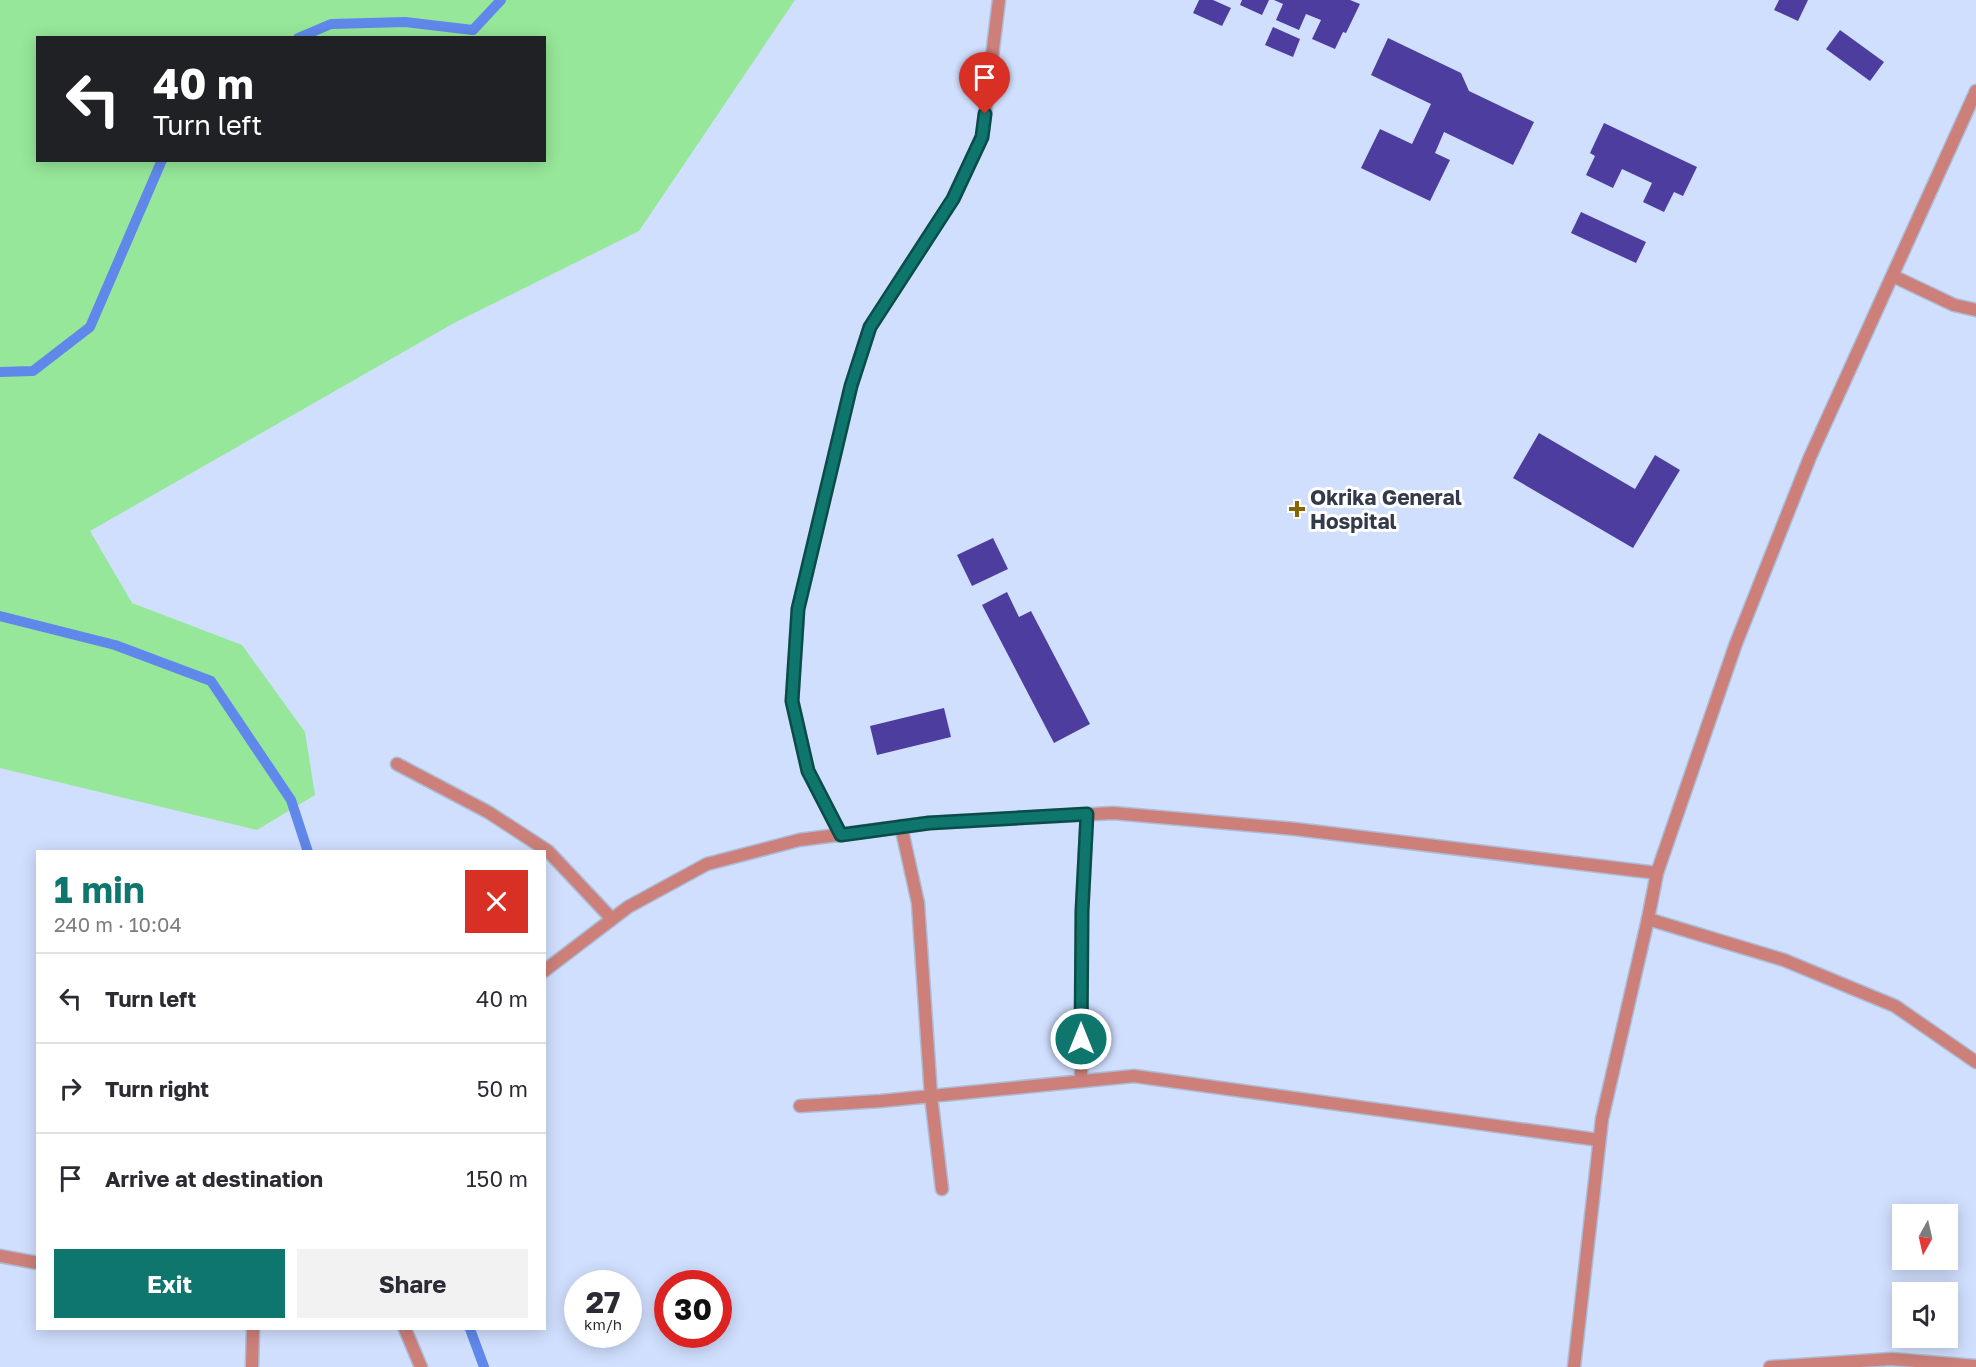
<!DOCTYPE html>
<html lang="en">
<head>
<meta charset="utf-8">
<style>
	:root { --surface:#fff; --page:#f2f2f3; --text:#2b2b33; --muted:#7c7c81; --line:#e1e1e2; --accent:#0f766e }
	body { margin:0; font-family:"Golos Text",sans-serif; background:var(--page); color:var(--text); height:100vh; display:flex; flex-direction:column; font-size:22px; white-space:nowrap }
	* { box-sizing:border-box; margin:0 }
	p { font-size:20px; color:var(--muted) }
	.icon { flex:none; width:33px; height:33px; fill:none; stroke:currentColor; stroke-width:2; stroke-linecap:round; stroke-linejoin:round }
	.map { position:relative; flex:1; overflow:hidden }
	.drawer { position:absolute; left:36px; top:850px; width:510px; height:480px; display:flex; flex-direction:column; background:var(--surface); border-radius:0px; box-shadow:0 3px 15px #0003 }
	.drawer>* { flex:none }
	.banner { position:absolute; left:36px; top:36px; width:510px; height:126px; border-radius:0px; box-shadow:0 3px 15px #0003; background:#202124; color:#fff; overflow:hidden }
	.needle { width:39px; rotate:188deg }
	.controls { position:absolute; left:1892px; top:1204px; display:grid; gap:12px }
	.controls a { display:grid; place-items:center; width:66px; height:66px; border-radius:0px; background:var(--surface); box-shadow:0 3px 15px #0003; font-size:30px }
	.speed { position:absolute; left:564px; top:1270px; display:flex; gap:12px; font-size:30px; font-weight:700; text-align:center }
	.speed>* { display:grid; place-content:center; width:78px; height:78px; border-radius:50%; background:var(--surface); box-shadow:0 3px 15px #0003; line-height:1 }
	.speed small { font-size:15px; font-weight:400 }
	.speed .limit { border:9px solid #d22; background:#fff; color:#111 }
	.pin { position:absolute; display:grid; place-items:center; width:51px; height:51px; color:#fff; margin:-62px -26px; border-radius:50% 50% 50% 0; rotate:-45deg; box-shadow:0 0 6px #0007 }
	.pin .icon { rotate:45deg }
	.me { position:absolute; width:66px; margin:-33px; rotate:0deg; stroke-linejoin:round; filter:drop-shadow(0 0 4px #0008) }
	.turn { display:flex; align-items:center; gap:21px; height:126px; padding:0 18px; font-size:27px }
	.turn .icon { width:78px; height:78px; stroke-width:2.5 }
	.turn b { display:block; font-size:42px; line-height:51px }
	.round { display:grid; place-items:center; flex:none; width:63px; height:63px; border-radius:0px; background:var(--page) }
	.overview { display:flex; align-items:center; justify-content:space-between; height:102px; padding:0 18px }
	h1 { font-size:36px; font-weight:700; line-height:45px; color:var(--accent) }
	.cta { display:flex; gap:12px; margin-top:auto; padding:12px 18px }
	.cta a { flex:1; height:69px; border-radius:0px; background:var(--accent); color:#fff; font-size:24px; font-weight:700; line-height:69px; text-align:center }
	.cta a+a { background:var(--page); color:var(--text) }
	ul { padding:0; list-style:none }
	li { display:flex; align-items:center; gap:18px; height:90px; padding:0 18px; border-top:2px solid var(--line) }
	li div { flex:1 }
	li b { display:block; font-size:22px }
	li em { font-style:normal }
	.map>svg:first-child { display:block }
	.green { fill:#96e799; fill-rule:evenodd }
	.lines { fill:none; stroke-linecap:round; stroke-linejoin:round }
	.stream { stroke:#6088ea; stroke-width:10 }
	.building { fill:#4c3d9f }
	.service-casing { stroke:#adbbd6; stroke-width:15 }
	.minor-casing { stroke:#adbbd6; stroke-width:15 }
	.tertiary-casing { stroke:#adbbd6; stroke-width:15 }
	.service { stroke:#cc8079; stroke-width:12 }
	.minor { stroke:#cc8079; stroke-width:12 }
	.tertiary { stroke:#cc8079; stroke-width:12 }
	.route-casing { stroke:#0a4d48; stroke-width:15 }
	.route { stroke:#0f766e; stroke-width:10 }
	.poi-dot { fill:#886501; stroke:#fff; stroke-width:2 }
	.labels { text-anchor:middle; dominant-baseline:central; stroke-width:6; stroke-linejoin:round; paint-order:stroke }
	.poi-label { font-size:21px; font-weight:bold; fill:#333a4a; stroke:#fff; text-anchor:start }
</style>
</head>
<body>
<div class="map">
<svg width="1976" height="1367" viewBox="0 0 1976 1367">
	<rect width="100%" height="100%" fill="#d0dffe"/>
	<path class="green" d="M 0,0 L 795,0 L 639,231 L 454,323 L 90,531 L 132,603 L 242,645 L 305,732 L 315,795 L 257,830 L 0,768 ZM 38,38 L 544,38 L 544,160 L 38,160 Z"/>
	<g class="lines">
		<path class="stream" d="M 298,38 L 331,24 L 405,22 L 473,30 L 501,0
			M 0,372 L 33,371 L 90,327 L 162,160
			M 0,616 L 115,645 L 211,681 L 291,800 L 308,852
			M 470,1329 L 484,1367"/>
	</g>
	<path class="building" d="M 1199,0 L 1213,0 L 1231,8 L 1222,26 L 1193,13 Z
		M 1242,0 L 1269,0 L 1262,15 L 1240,5 Z
		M 1274,0 L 1350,0 L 1360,4 L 1346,33 L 1343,32 L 1335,49 L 1312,39 L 1321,20 L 1306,14 L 1299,30 L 1276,20 L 1283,4 Z
		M 1779,0 L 1808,0 L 1798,21 L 1774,10 Z
		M 1273,27 L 1300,39 L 1293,57 L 1265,45 Z
		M 1840,30 L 1884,62 L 1870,81 L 1826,49 Z
		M 1388,38 L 1461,73 L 1469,91 L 1534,122 L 1513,165 L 1444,132 L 1435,153 L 1450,160 L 1430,201 L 1361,168 L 1380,129 L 1412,144 L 1431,104 L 1371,75 Z
		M 1604,123 L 1697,167 L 1683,196 L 1674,192 L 1664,212 L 1643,202 L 1652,183 L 1622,169 L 1613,188 L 1586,175 L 1595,156 L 1590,153 Z
		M 1581,212 L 1646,242 L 1636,263 L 1571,233 Z
		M 1539,433 L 1635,489 L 1655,455 L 1680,470 L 1633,548 L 1513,478 Z
		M 993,538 L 1008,569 L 972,586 L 957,555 Z
		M 1007,592 L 1019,617 L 1031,611 L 1090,724 L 1054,743 L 982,605 Z
		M 944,708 L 951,737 L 877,755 L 870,726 Z"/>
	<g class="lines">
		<g class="service-casing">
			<path id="service" d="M 1893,276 L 1954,305 L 1976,310
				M 1648,919 L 1784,960 L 1895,1006 L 1976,1062
				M 1770,1367 L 1891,1359 L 1976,1366"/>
		</g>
		<g class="minor-casing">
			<path id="minor" d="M 397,764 L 488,812 L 548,851 L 612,919
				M 901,826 L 918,903 L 931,1096 L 942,1189
				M 841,835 L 808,771 L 792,701 L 798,609 L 851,386 L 870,327 L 953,199 L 982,137 L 999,0
				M 1081,1081 L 1082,911 L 1087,814
				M 800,1106 L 881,1101 L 1134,1076 L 1599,1140
				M 405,1329 L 421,1367
				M 252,1367 L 253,1329"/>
		</g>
		<g class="tertiary-casing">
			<path id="tertiary" d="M 544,971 L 628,907 L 707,864 L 799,840 L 929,823 L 1113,813 L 1295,829 L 1657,873
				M 0,1256 L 38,1263
				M 1574,1367 L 1602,1119 L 1648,919 L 1657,873 L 1735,646 L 1810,457 L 1976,91"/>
		</g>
		<use href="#service" class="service"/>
		<use href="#minor" class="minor"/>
		<use href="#tertiary" class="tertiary"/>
	</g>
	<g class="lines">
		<g class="route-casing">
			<path id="route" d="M 985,114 L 982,137 L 953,199 L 870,327 L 851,386 L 798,609 L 792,701 L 808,771 L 841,835 L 929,823 L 1087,814 L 1082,911 L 1081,1039"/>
		</g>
		<use href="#route" class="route"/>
	</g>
	<path class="poi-dot" d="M1294 500h6v6h6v6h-6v6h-6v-6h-6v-6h6z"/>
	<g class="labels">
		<g class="poi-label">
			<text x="1310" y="497">Okrika General<tspan x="1310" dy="24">Hospital</tspan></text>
		</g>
	</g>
</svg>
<div class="controls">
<a><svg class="needle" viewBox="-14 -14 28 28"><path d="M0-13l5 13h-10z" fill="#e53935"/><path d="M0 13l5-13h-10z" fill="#7c7c81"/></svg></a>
<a><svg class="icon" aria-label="sound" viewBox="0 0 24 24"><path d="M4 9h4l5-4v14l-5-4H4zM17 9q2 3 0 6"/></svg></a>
</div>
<div class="speed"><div>27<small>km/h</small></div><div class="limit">30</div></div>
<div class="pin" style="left:985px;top:114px;background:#d93025"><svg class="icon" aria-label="arrive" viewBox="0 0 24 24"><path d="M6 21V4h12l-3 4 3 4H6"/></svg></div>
<svg class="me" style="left:1081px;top:1039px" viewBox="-20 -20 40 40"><circle r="17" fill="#0f766e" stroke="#fff" stroke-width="3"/><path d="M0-11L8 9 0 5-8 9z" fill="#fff"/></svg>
<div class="banner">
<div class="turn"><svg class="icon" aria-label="left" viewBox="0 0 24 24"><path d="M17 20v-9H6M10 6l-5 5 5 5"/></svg><div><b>40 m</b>Turn left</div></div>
</div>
<section class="drawer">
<div class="overview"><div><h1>1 min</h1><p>240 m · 10:04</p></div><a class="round" style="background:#d93025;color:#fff"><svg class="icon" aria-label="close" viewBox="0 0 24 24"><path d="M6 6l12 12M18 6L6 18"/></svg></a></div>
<ul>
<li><svg class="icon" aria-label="left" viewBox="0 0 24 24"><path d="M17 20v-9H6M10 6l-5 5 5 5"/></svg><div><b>Turn left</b></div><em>40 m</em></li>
<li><svg class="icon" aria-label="right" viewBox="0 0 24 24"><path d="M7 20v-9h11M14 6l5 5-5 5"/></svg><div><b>Turn right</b></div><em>50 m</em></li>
<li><svg class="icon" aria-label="arrive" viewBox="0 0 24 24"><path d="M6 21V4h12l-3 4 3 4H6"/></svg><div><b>Arrive at destination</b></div><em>150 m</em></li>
</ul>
<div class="cta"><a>Exit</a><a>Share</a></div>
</section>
</div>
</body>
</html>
